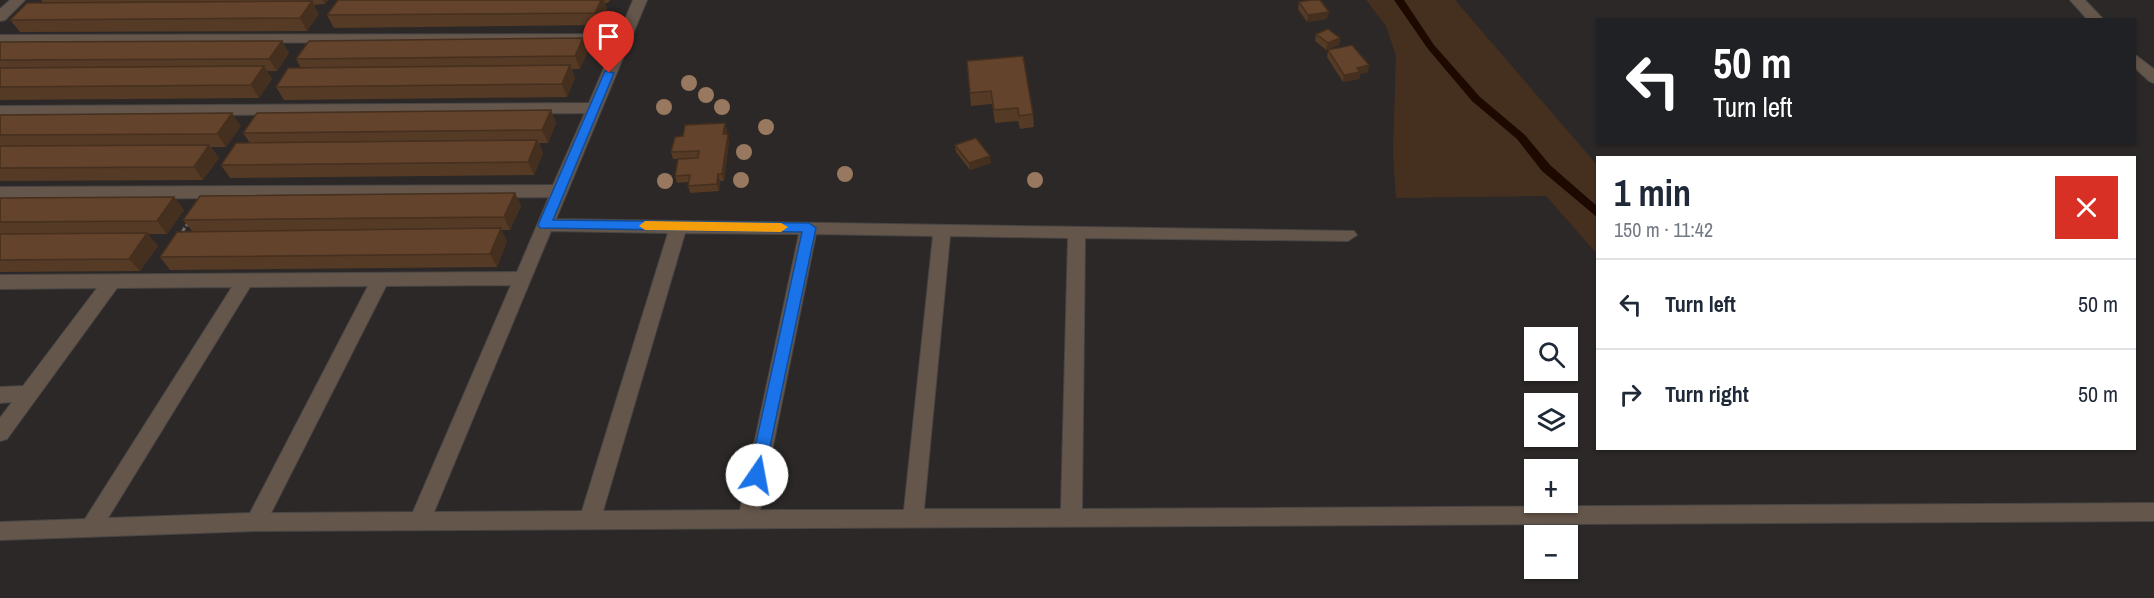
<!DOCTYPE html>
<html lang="en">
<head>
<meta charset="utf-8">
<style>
	:root { --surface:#fff; --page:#f6f6f7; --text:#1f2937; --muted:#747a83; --line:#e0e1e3 }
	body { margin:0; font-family:"Archivo Narrow",sans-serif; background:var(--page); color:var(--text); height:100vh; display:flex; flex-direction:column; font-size:22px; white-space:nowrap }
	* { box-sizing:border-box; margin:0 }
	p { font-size:20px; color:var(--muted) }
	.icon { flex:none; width:33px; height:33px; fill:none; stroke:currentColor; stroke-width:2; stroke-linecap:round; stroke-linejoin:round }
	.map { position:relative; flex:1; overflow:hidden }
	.details { position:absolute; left:1596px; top:156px; width:540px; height:294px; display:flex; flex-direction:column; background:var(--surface); border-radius:0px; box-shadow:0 2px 4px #0004 }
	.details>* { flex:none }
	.hud { position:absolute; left:1596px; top:18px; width:540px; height:126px; border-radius:0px; box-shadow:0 2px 4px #0004; background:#202124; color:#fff; overflow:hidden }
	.controls { position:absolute; left:1524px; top:327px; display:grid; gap:12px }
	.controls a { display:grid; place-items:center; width:54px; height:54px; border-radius:0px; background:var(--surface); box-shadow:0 2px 4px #0004; font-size:30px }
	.pin { position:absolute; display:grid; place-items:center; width:51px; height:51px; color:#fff; margin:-62px -26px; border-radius:50% 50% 50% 0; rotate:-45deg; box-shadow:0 0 6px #0007 }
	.pin .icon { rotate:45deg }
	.me { position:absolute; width:66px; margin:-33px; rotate:12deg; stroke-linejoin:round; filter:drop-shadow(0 0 4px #0008) }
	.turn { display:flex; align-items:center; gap:21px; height:126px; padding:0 18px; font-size:27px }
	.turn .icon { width:78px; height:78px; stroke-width:2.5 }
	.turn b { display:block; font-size:42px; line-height:51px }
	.round { display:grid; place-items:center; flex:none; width:63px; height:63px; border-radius:0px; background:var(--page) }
	.summary { display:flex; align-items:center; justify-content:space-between; height:102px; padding:0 18px }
	h1 { font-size:36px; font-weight:700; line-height:45px }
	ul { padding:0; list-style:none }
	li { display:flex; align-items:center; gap:18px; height:90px; padding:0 18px; border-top:2px solid var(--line) }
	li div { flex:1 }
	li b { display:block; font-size:22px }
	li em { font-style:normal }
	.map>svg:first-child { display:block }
	.green { fill:#453020 }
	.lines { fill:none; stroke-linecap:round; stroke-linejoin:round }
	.stream { fill:#1d0900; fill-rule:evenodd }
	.minor-casing { stroke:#474544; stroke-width:2 }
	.path { stroke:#6c6968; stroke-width:3; stroke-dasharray:4 2; stroke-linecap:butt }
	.minor { fill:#65564b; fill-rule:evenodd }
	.tree { fill:#98785f }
	.wall { fill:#553a25 }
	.shaded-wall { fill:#452f1e }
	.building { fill:#63432b; stroke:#452f1e; stroke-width:1.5 }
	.route { fill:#1a73e8; stroke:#114b97; stroke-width:1.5 }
	.slow { fill:#f59e0b }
</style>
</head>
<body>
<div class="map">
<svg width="2154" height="598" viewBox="0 0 2154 598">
	<rect width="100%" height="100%" fill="#2b2827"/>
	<path class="green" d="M 1366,0 L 1455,0 L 1597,165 L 1597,254 L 1546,196 L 1396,198 L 1393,152 L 1396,56 L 1386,26 Z"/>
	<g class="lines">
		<path class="stream" d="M 1394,0 L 1404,0 L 1434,45 L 1480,97 L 1525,135 L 1550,165 L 1598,207 L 1598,218 L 1542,171 L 1517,139 L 1472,101 L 1428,49 Z"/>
		<g class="minor-casing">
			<path id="minor" d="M 10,0 L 25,0 L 5,20 L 0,21 L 0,9 Z
				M 633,0 L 647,0 L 556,219 L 1354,231 L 1357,235 L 1348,241 L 1085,238 L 1082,509 L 2154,503 L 2154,521 L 256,531 L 0,540 L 0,522 L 85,519 L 232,287 L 117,288 L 7,439 L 0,441 L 0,418 L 12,402 L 0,403 L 0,387 L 23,386 L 97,288 L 0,289 L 0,275 L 517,272 L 549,197 L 0,199 L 0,187 L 553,185 L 585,113 L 0,116 L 0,106 L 589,103 L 615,42 L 0,43 L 0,35 L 619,34 ZM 551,231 L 668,233 L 582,511 L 434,512 ZM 685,233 L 799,234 L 740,510 L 603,511 ZM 816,234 L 933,236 L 904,510 L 760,510 ZM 950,236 L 1068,238 L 1061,509 L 924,509 ZM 511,285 L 413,512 L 271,513 L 386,286 ZM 368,286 L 250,513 L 108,518 L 250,287 Z
				M 2070,0 L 2085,0 L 2104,20 L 2088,20 Z
				M 2134,54 L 2154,69 L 2154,83 L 2149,81 L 2134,67 Z"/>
		</g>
		<path class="path" d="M 179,236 L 189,222"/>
		<use href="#minor" class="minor"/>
	</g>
	<g class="tree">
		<circle cx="689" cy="83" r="8"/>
		<circle cx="706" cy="95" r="8"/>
		<circle cx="664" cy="107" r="8"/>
		<circle cx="722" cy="107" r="8"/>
		<circle cx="766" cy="127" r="8"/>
		<circle cx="744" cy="152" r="8"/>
		<circle cx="845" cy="174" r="8"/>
		<circle cx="741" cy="180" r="8"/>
		<circle cx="1035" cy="180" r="8"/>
		<circle cx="665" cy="181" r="8"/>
	</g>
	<path class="wall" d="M 41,0 L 328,0 L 325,4 L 313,5 L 319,14 L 307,31 L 20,32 L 10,20 L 43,3 Z
		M 338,0 L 610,0 L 608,3 L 605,3 L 607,9 L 600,25 L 334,28 L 327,15 Z
		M 1299,2 L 1327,19 L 1307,22 L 1298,9 Z
		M 1316,34 L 1340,38 L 1339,45 L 1326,50 L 1315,41 Z
		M 583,38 L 588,51 L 580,69 L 572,69 L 575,78 L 567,97 L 284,100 L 276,87 L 301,68 L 296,59 Z
		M 282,41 L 289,53 L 277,71 L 267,71 L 272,79 L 259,98 L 0,100 L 0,42 Z
		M 1328,50 L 1368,72 L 1360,74 L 1359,79 L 1343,82 L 1327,57 Z
		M 967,61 L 1033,114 L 1034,127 L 1020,129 L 1018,121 L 995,123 L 992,104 L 971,106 Z
		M 551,110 L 556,123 L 548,143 L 539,143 L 543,153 L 534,175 L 230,178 L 221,165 L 250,143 L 243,133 Z
		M 0,115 L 241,126 L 226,147 L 211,147 L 219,158 L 203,180 L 0,181 Z
		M 725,123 L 727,130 L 726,134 L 729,141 L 724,181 L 720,181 L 719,191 L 690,193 L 688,186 L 688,182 L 677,183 L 675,176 L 678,159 L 673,159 L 671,152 L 683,136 Z
		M 955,145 L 991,163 L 970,170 L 956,152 Z
		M 515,193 L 521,206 L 510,230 L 501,230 L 507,241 L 497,267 L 170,270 L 160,257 L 193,232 L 183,220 Z
		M 174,197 L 184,210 L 167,234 L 148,234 L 158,246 L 140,271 L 0,272 L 0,198 Z"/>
	<path class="shaded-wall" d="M 323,0 L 328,0 L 325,4 Z
		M 601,0 L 604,0 L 607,9 L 600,25 L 595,13 Z
		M 312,1 L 319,14 L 307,31 L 300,18 Z
		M 1329,12 L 1327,19 L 1307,22 L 1308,15 Z
		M 583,38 L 588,51 L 580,69 L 575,56 Z
		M 1340,38 L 1339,45 L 1326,50 L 1328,43 Z
		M 282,41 L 289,53 L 277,71 L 269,59 Z
		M 570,65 L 575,78 L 567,97 L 562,84 Z
		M 1369,65 L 1368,72 L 1360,74 L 1359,79 L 1343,82 L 1344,75 L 1357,68 Z
		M 264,66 L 272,79 L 259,98 L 251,85 Z
		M 551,110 L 556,123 L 548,143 L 542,130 Z
		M 232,113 L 241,126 L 226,147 L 217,134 Z
		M 725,123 L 727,130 L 725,141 L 723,134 Z
		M 728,134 L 729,141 L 724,181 L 722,174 Z
		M 537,140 L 543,153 L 534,175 L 528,162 Z
		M 209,145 L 219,158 L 203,180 L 194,167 Z
		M 990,156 L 991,163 L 970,170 L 969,163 Z
		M 718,174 L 720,181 L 719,191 L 717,184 Z
		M 515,193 L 521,206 L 510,230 L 504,217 Z
		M 174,197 L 184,210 L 167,234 L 157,221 Z
		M 501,228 L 507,241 L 497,267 L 490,254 Z
		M 147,233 L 158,246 L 140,271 L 129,259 Z"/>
	<path class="building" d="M 338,0 L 601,0 L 595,13 L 327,15 Z
		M 1311,0 L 1320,0 L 1329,12 L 1308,15 L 1299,2 Z
		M 312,1 L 300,18 L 10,20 L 27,3 Z
		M 1328,29 L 1340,38 L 1328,43 L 1316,34 Z
		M 583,38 L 575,56 L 296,59 L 309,41 Z
		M 282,41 L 269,59 L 0,60 L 0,42 Z
		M 1352,45 L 1369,65 L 1357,68 L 1360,72 L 1344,75 L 1328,50 Z
		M 1023,56 L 1033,114 L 1019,116 L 1018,108 L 994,110 L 991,91 L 970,93 L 967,61 Z
		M 570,65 L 562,84 L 276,87 L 288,68 Z
		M 264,66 L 251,85 L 0,87 L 0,68 Z
		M 551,110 L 542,130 L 243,133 L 257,113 Z
		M 232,113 L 217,134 L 0,135 L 0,115 Z
		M 725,123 L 723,134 L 728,134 L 722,174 L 718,174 L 717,184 L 688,186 L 690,175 L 675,176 L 678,159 L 698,158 L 699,151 L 671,152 L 675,137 L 683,136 L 685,125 Z
		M 976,138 L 990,156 L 969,163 L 955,145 Z
		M 537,140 L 528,162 L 221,165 L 236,143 Z
		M 209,145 L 194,167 L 0,168 L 0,146 Z
		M 515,193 L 504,217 L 183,220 L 200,196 Z
		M 174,197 L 157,221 L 0,222 L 0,198 Z
		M 501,228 L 490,254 L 160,257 L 177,232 Z
		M 147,233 L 129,259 L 0,260 L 0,234 Z"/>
	<path class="route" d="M 605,71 L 614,73 L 553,220 L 809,223 L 816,228 L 763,480 L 752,480 L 749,475 L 802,232 L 540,228 L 538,225 Z"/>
	<path class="slow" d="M 645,221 L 781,223 L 788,227 L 781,232 L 645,230 L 639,226 Z"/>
</svg>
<div class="controls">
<a><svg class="icon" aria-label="search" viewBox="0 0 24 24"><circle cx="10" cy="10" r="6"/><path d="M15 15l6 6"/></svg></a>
<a><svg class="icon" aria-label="layers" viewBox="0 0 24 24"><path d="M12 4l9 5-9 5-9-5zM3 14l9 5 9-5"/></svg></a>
<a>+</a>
<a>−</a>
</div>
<div class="pin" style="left:609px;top:73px;background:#d93025"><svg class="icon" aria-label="arrive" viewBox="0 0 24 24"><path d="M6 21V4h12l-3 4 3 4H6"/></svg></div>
<svg class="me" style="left:757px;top:475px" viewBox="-20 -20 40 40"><circle r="19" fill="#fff"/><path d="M0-13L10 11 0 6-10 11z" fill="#1a73e8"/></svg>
<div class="hud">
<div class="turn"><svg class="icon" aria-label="left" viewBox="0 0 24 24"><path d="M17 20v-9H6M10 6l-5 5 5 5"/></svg><div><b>50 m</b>Turn left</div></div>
</div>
<section class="details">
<div class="summary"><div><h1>1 min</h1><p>150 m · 11:42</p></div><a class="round" style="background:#d93025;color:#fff"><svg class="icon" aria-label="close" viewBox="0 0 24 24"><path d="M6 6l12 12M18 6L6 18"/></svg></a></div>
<ul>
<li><svg class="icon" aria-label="left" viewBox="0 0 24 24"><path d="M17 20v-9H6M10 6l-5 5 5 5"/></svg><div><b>Turn left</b></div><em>50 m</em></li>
<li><svg class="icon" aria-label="right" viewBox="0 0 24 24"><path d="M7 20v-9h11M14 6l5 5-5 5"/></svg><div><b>Turn right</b></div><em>50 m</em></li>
</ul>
</section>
</div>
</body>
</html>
